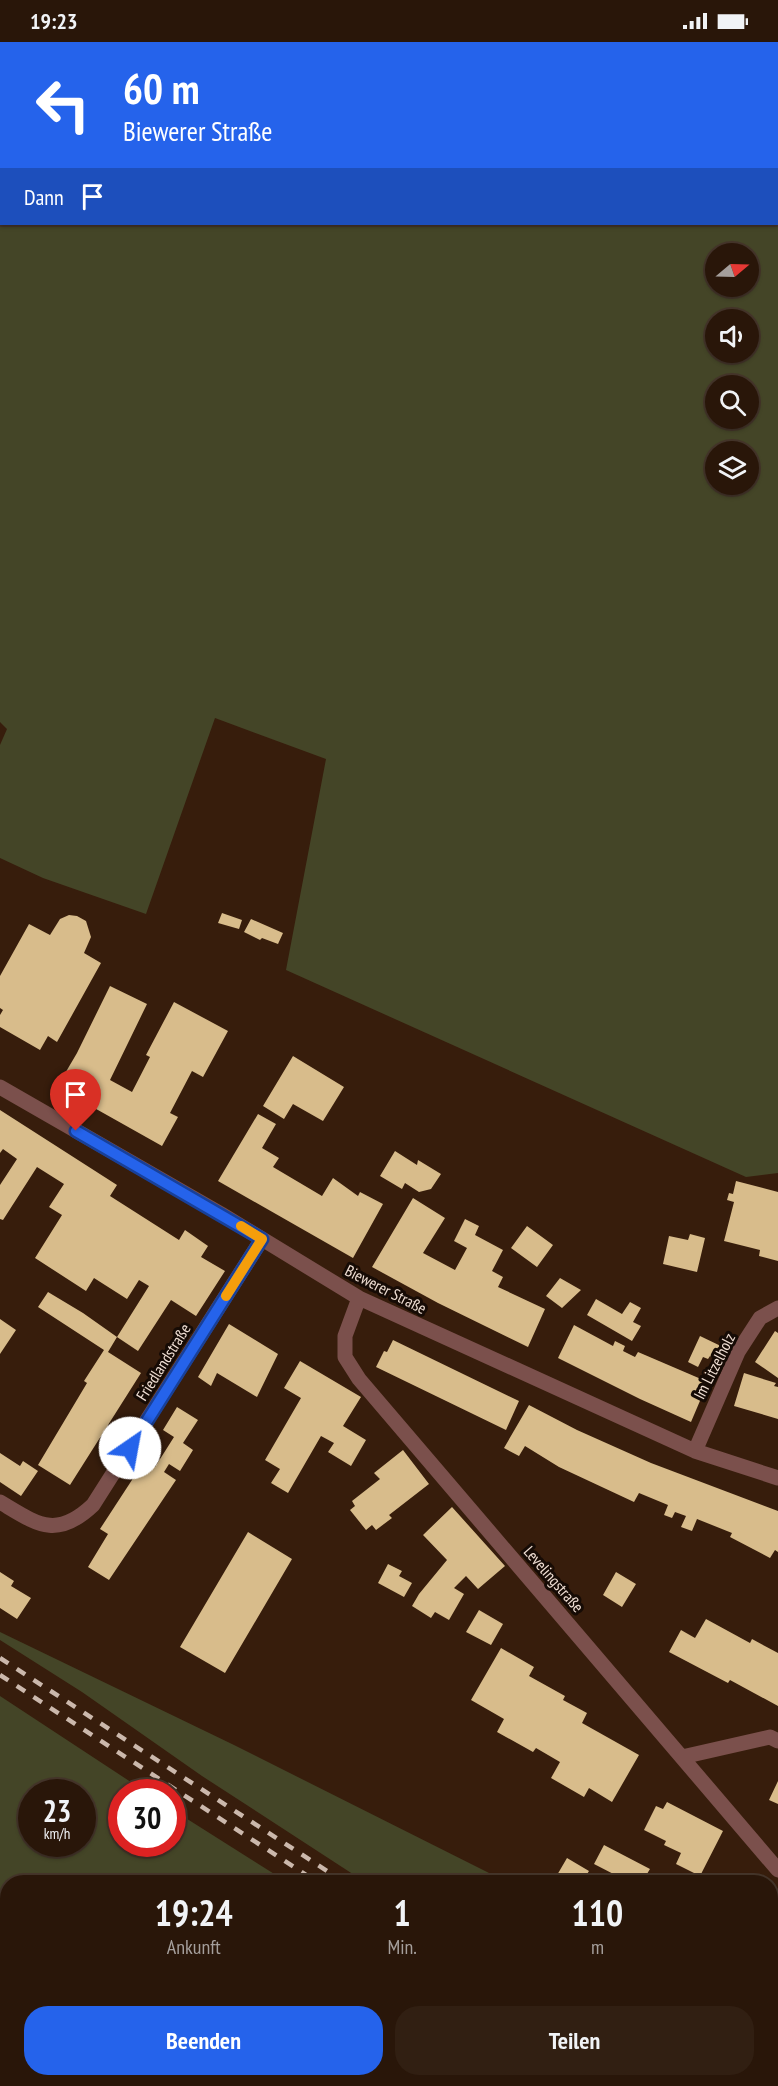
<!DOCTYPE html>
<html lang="de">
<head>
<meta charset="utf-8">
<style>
	:root { --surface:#291609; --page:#311f12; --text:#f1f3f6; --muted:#a59f9c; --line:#45352a; --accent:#2563eb }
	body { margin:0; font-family:"PT Sans Narrow",sans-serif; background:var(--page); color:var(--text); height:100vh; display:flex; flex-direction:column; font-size:22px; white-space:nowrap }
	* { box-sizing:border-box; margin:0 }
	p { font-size:20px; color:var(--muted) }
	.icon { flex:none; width:33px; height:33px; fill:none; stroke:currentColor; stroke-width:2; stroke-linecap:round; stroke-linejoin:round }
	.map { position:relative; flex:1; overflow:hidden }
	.sheet { position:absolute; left:0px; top:1833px; width:778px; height:212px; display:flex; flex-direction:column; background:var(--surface); border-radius:24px 24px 0 0; box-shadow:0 2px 4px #0004,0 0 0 2px var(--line) }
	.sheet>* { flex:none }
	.banner { position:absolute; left:0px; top:0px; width:778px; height:183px; box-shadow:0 2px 4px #0004,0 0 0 2px var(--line); background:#2563eb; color:#fff; overflow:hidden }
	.needle { width:39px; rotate:71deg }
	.controls { position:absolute; left:705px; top:201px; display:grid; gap:12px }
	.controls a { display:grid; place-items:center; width:54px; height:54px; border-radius:50%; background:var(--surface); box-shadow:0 2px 4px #0004,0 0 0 2px var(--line); font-size:30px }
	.speed { position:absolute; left:18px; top:1737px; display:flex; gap:12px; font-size:30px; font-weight:700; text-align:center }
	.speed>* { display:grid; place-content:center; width:78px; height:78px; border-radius:50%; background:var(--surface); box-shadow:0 2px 4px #0004,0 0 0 2px var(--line); line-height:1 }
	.speed small { font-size:15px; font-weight:400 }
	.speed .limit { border:9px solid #d22; background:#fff; color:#111 }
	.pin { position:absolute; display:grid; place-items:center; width:51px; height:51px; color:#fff; margin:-62px -26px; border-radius:50% 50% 50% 0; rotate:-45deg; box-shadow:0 0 6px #0007 }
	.pin .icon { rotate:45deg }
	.me { position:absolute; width:66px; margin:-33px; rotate:33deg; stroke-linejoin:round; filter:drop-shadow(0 0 4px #0008) }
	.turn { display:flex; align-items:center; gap:21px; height:126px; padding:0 24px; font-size:27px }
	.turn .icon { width:78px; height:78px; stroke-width:2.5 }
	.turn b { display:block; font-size:42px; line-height:51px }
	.then { display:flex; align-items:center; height:57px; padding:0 24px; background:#0003; gap:12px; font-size:22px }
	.eta { display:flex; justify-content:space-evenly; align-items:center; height:102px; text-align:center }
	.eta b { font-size:36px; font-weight:700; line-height:42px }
	.action { display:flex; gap:12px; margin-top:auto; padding:12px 24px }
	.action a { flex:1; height:69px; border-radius:24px; background:var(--accent); color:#fff; font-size:24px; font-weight:700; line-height:69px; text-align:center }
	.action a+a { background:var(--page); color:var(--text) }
	.status { display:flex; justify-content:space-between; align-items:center; height:42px; padding:0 30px; background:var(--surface); direction:ltr }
	.status svg { height:16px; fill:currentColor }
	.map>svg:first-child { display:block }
	.green { fill:#444527; fill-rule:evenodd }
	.building { fill:#d8bc8b }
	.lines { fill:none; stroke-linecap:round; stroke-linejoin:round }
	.minor { stroke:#7b504c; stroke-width:15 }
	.rail { stroke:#cbb8ac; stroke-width:4.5; stroke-dasharray:10 10; stroke-linecap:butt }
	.route-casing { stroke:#184099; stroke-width:15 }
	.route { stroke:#2563eb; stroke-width:10 }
	.slow { stroke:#f59e0b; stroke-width:10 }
	.labels { text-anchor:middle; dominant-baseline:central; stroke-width:6; stroke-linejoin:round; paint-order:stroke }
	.street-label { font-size:16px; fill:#f0dfd4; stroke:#160b05 }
</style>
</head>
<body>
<div class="status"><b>19:23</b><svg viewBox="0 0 49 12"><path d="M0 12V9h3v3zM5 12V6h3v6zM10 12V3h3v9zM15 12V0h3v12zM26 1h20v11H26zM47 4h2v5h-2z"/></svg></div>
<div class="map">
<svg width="778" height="2044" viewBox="0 0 778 2044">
	<rect width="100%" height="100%" fill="#371d0c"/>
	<path class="green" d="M 0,0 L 778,0 L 778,1131 L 746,1135 L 286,928 L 326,717 L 215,676 L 146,872 L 43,836 L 0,816 L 0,703 L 7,687 L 0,680 ZM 2,2 L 777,2 L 777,182 L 2,182 ZM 716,212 L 748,212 L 748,244 L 716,244 ZM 716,278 L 748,278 L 748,310 L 716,310 ZM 716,344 L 748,344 L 748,376 L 716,376 ZM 716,410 L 748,410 L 748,442 L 716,442 Z
		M 0,1590 L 234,1703 L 507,1840 L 365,1840 L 202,1734 L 82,1650 L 0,1598 Z
		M 0,1654 L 146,1750 L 122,1750 L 122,1802 L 172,1802 L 173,1768 L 287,1840 L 8,1840 L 8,2037 L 455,2037 L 470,2044 L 0,2044 ZM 32,1750 L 82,1750 L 82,1802 L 32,1802 Z
		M 771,1976 L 778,1980 L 778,2044 L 639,2044 L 631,2037 L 771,2037 Z
		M 504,2037 L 570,2037 L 578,2044 L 514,2044 Z"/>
	<path class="building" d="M 222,871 L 242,878 L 239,887 L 218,881 Z
		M 69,873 L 77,874 L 86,879 L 91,895 L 84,911 L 101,921 L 57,1000 L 48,994 L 40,1008 L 0,985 L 0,973 L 3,968 L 0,966 L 0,934 L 29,882 L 50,893 L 60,877 Z
		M 251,877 L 283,891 L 278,902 L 262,896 L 260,898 L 244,890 Z
		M 110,944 L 147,962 L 110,1038 L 132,1050 L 150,1015 L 146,1013 L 174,960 L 228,989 L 203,1035 L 192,1029 L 170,1071 L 178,1075 L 162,1104 L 57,1045 L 77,1011 Z
		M 293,1014 L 344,1045 L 323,1079 L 293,1062 L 284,1077 L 263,1064 Z
		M 0,1068 L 117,1143 L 110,1154 L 179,1198 L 185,1188 L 208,1204 L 201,1215 L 225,1229 L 196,1274 L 171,1258 L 138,1309 L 117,1295 L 149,1244 L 139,1238 L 127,1257 L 94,1236 L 86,1249 L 35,1216 L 62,1173 L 49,1165 L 64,1142 L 37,1125 L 3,1178 L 0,1177 L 0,1143 L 17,1117 L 3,1107 L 0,1111 Z
		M 258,1072 L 276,1082 L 262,1106 L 279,1116 L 273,1125 L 322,1154 L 333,1136 L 358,1154 L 360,1150 L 383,1162 L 353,1216 L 218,1139 Z
		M 395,1109 L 417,1123 L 418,1118 L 441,1132 L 431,1147 L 419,1150 L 405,1141 L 402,1147 L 380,1134 Z
		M 736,1139 L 778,1150 L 778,1219 L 759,1214 L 760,1208 L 724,1199 L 734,1160 L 727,1158 L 729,1151 L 733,1152 Z
		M 413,1156 L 445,1176 L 423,1211 L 455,1228 L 467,1206 L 454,1199 L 465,1177 L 479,1184 L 475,1193 L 503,1208 L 492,1229 L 503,1235 L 498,1245 L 545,1267 L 528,1305 L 438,1261 L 372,1225 Z
		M 527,1184 L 553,1203 L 537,1225 L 511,1206 Z
		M 690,1192 L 705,1196 L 697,1230 L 663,1222 L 669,1194 L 688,1198 Z
		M 560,1236 L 581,1248 L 562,1266 L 546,1254 Z
		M 48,1250 L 83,1271 L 117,1295 L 108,1310 L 141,1331 L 70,1443 L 38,1423 L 87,1341 L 84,1339 L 104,1308 L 38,1265 Z
		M 596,1257 L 622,1272 L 630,1260 L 641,1266 L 633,1280 L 641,1284 L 632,1299 L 587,1273 Z
		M 0,1277 L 16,1288 L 0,1312 Z
		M 229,1282 L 278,1312 L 257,1355 L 217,1331 L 211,1344 L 198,1335 Z
		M 574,1283 L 613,1304 L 615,1299 L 625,1304 L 623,1309 L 635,1315 L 638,1310 L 708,1340 L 691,1380 L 640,1357 L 558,1316 Z
		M 775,1289 L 778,1291 L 778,1336 L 755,1320 Z
		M 700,1294 L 725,1306 L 719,1319 L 710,1314 L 708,1317 L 703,1315 L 698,1325 L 688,1320 Z
		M 393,1298 L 519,1359 L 506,1388 L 376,1325 L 384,1309 L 387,1310 Z
		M 300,1319 L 361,1355 L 343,1384 L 366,1398 L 351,1424 L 328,1410 L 334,1401 L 321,1394 L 288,1451 L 271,1441 L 280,1427 L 265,1418 L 301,1356 L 284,1346 Z
		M 744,1331 L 776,1341 L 774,1344 L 778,1345 L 778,1377 L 734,1364 Z
		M 529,1363 L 577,1388 L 651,1421 L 778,1469 L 778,1510 L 775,1508 L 770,1516 L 730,1495 L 732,1491 L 697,1477 L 692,1489 L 681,1485 L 686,1474 L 675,1470 L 672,1476 L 664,1473 L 668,1463 L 639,1451 L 634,1460 L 559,1425 L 525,1404 L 519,1414 L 504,1406 Z
		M 177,1365 L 198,1378 L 183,1401 L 193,1408 L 180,1429 L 169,1422 L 164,1430 L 176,1438 L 109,1538 L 88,1525 L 108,1492 L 100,1487 L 145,1418 L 155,1425 L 174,1395 L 163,1388 Z
		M 403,1408 L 429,1442 L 389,1473 L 392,1476 L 376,1488 L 372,1483 L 366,1488 L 350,1468 L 355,1464 L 352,1459 L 380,1437 L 374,1431 Z
		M 0,1411 L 20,1424 L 23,1419 L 38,1429 L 21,1454 L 0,1440 Z
		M 452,1465 L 505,1524 L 478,1547 L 466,1534 L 454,1546 L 464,1552 L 449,1578 L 435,1570 L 431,1576 L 412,1564 L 419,1552 L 447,1518 L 423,1493 Z
		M 248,1490 L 292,1517 L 225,1631 L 180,1605 Z
		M 388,1522 L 402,1529 L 399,1534 L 412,1541 L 404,1555 L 378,1541 Z
		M 0,1530 L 14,1539 L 11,1544 L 31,1556 L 17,1577 L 0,1566 Z
		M 616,1530 L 636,1542 L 622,1565 L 603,1553 Z
		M 479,1568 L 503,1582 L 491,1603 L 466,1590 Z
		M 706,1577 L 750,1601 L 752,1597 L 778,1611 L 778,1664 L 730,1638 L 728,1641 L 669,1610 L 681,1588 L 695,1596 Z
		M 501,1606 L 534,1625 L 529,1634 L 565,1654 L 563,1658 L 587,1671 L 582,1681 L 639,1713 L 612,1760 L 589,1746 L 584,1755 L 551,1736 L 560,1720 L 536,1706 L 533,1710 L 497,1690 L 504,1677 L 471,1658 Z
		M 778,1739 L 778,1762 L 769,1758 Z
		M 667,1760 L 723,1789 L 700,1834 L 676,1822 L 681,1811 L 664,1803 L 666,1799 L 644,1788 L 656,1764 L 663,1767 Z
		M 604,1803 L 650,1827 L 642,1840 L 629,1840 L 594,1822 Z
		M 567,1816 L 589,1829 L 582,1840 L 553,1840 Z
		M 771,1888 L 778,1892 L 778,1897 L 771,1911 Z"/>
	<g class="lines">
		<path class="minor" d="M 0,1045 L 221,1172 L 359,1256 L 695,1409 L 778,1436
			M 359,1256 L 345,1294 L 345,1315 L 359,1337 L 778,1828
			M 695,1409 L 738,1310 L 760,1276 L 778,1266
			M 0,1460 C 37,1482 56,1498 93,1463 L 262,1197
			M 682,1715 L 770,1695 L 778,1699"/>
		<path class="rail" d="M 0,1616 L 344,1840
			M 0,1633 L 317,1840
			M 590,2037 L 598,2044
			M 612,2037 L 620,2044"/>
	</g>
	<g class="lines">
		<g class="route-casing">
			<path id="route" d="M 76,1089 L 262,1197 L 130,1406"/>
		</g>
		<use href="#route" class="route"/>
		<path class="slow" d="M 226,1254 L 262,1197 L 241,1184"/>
	</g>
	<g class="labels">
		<g class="street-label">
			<text transform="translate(386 1247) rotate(27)">Biewerer Straße</text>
			<text transform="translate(163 1320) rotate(-58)">Friedlandstraße</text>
			<text transform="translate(714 1324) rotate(-63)">Im Litzelholz</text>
			<text transform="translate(554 1537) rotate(49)">Levelingstraße</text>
		</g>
	</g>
</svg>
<div class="controls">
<a><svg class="needle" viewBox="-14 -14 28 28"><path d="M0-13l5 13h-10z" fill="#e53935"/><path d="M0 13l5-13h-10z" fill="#a59f9c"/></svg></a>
<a><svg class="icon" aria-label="sound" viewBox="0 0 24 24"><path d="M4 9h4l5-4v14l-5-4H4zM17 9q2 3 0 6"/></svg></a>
<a><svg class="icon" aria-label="search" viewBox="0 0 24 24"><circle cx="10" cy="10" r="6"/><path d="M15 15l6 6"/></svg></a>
<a><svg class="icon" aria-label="layers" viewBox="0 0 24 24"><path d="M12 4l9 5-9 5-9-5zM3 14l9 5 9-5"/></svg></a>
</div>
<div class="speed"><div>23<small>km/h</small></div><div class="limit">30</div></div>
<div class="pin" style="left:76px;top:1089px;background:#d93025"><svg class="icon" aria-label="arrive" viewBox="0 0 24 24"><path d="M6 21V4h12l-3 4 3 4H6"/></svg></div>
<svg class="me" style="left:130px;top:1406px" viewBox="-20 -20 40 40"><circle r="19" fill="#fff"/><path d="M0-13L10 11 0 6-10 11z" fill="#2563eb"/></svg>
<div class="banner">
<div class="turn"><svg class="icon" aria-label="left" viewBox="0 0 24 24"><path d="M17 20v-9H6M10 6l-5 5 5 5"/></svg><div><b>60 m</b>Biewerer Straße</div></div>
<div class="then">Dann<svg class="icon" aria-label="arrive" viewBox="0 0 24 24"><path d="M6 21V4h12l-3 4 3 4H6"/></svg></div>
</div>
<section class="sheet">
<div class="eta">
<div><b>19:24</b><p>Ankunft</p></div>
<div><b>1</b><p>Min.</p></div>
<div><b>110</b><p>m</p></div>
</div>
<div class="action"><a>Beenden</a><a>Teilen</a></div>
</section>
</div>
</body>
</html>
